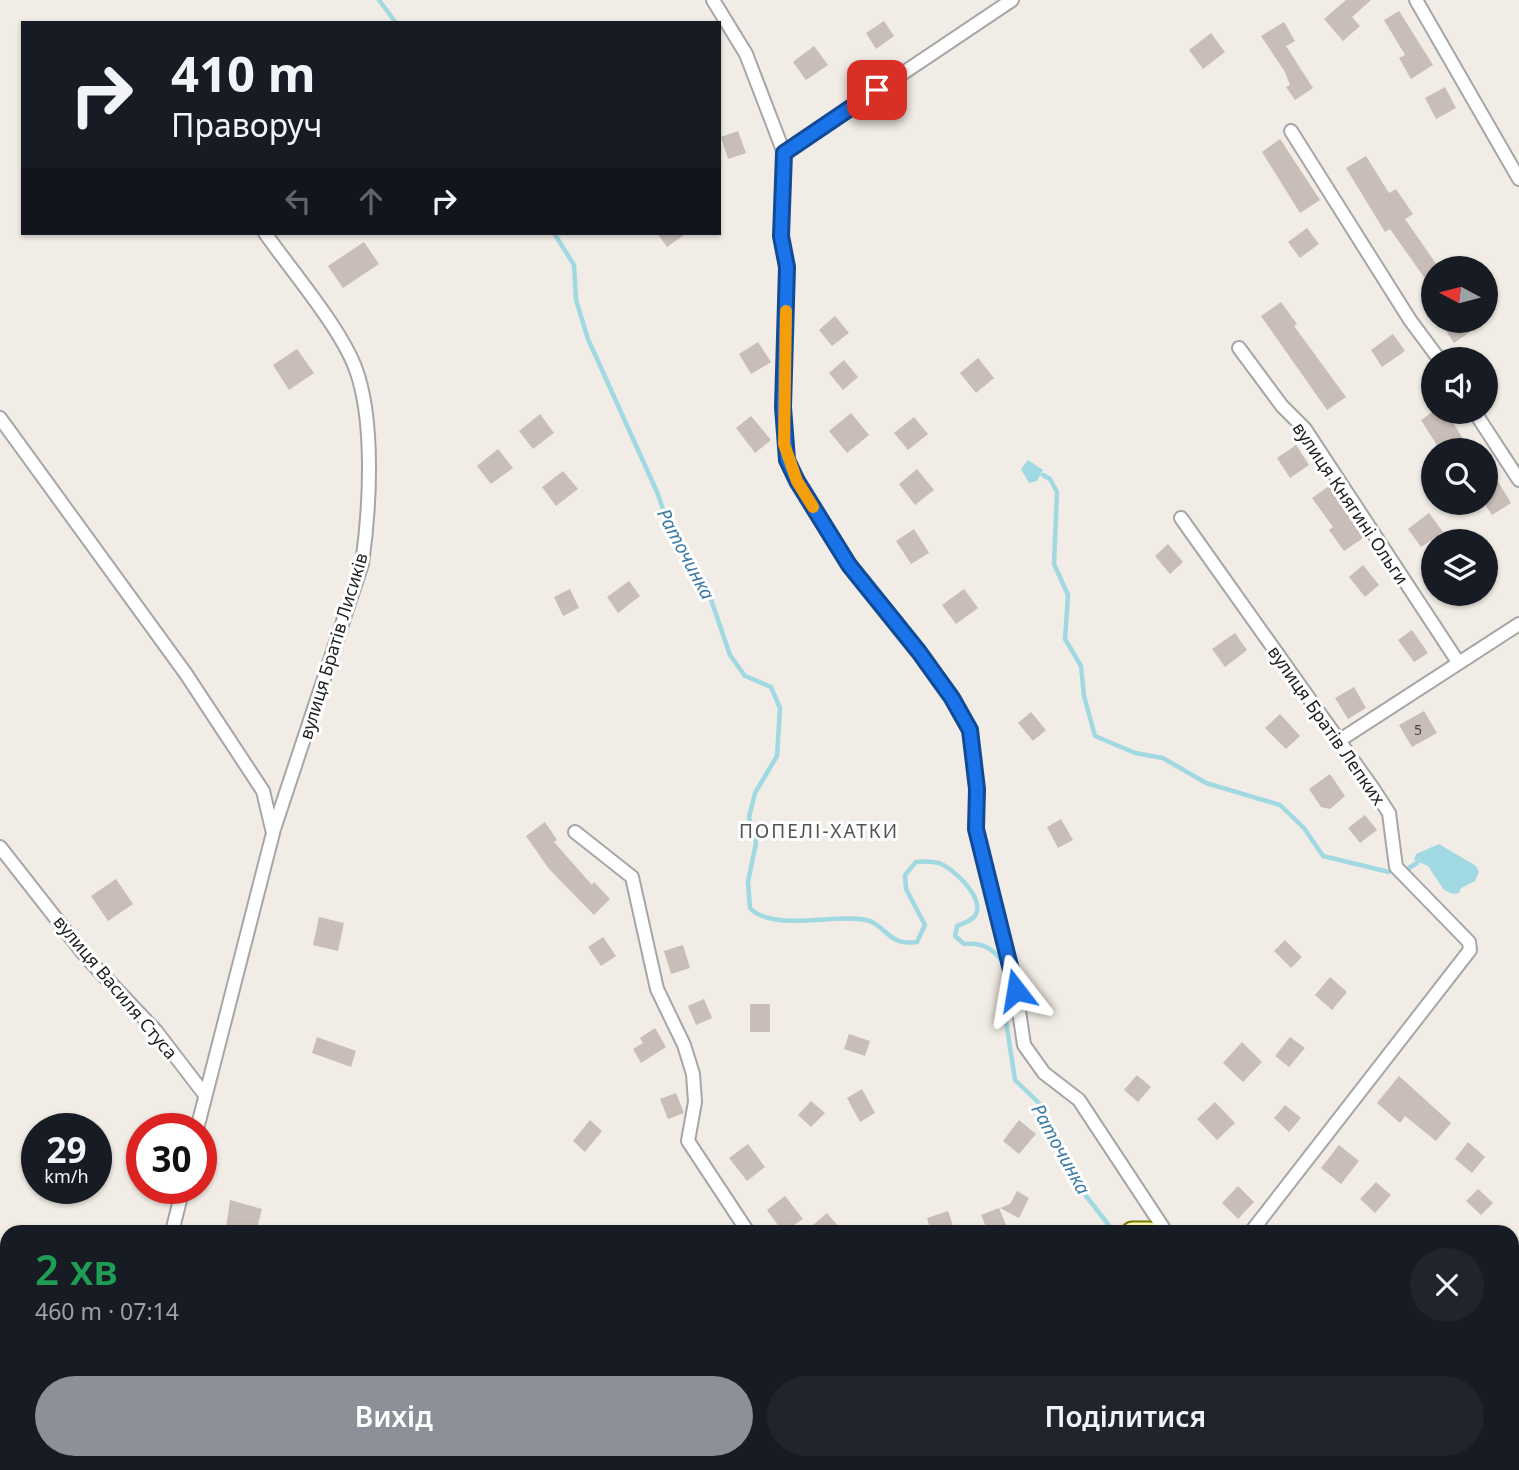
<!DOCTYPE html>
<html lang="uk">
<head>
<meta charset="utf-8">
<style>
	:root { --surface:#171b24; --page:#20242c; --text:#f1f3f6; --muted:#9ea1a6; --accent:#8c9099 }
	body { margin:0; font-family:"Noto Sans",sans-serif; background:var(--page); color:var(--text); height:100vh; display:flex; flex-direction:column; font-size:26px; white-space:nowrap }
	* { box-sizing:border-box; margin:0 }
	p { font-size:23px; color:var(--muted) }
	.icon { flex:none; width:38px; height:38px; fill:none; stroke:currentColor; stroke-width:2; stroke-linecap:round; stroke-linejoin:round }
	.map { position:relative; flex:1; overflow:hidden }
	.details { position:absolute; left:0px; top:1225px; width:1519px; height:245px; display:flex; flex-direction:column; background:var(--surface); border-radius:21px 21px 0 0; box-shadow:0 2px 5px #0004 }
	.details>* { flex:none }
	.hud { position:absolute; left:21px; top:21px; width:700px; height:214px; border-radius:0px; box-shadow:0 2px 5px #0004; background:#171b24; color:var(--text); overflow:hidden }
	.needle { width:46px; rotate:277deg }
	.tools { position:absolute; left:1421px; top:256px; display:grid; gap:14px }
	.tools a { display:grid; place-items:center; width:77px; height:77px; border-radius:50%; background:var(--surface); box-shadow:0 2px 5px #0004; font-size:35px }
	.speed { position:absolute; left:21px; top:1113px; display:flex; gap:14px; font-size:35px; font-weight:700; text-align:center }
	.speed>* { display:grid; place-content:center; width:91px; height:91px; border-radius:50%; background:var(--surface); box-shadow:0 2px 5px #0004; line-height:1 }
	.speed small { font-size:18px; font-weight:400 }
	.speed .limit { border:10px solid #d22; background:#fff; color:#111 }
	.pin { position:absolute; display:grid; place-items:center; width:60px; height:60px; color:#fff; margin:-30px; border-radius:14px; box-shadow:0 4px 10px #0006 }
	.me { position:absolute; width:77px; margin:-38px; rotate:346deg; stroke-linejoin:round; filter:drop-shadow(0 0 5px #0008) }
	.turn { display:flex; align-items:center; gap:24px; height:147px; padding:0 35px; font-size:32px }
	.turn .icon { width:91px; height:91px; stroke-width:2.5 }
	.turn b { display:block; font-size:49px; line-height:60px }
	.lanes { display:flex; align-items:center; height:66px; padding:0 35px; background:#0003; justify-content:center; gap:35px; direction:ltr }
	.lanes .off { opacity:.35 }
	.round { display:grid; place-items:center; flex:none; width:74px; height:74px; border-radius:37px; background:var(--page) }
	.head { display:flex; align-items:center; justify-content:space-between; height:119px; padding:0 35px }
	h1 { font-size:42px; font-weight:600; line-height:52px; color:#1e9e55 }
	.button { display:flex; gap:14px; margin-top:auto; padding:14px 35px }
	.button a { flex:1; height:80px; border-radius:42px; background:var(--accent); color:#fff; font-size:28px; font-weight:600; line-height:80px; text-align:center }
	.button a+a { background:var(--page); color:var(--text) }
	.map>svg:first-child { display:block }
	.water { fill:#a1d9e2 }
	.lines { fill:none; stroke-linecap:round; stroke-linejoin:round }
	.stream { stroke:#a1d9e2; stroke-width:4.5 }
	.building { fill:#c9bdb7 }
	.street-casing { stroke:#a6a6a6; stroke-width:16 }
	.secondary-casing { stroke:#7a7c00; stroke-width:23 }
	.street { stroke:#fff; stroke-width:12 }
	.secondary { stroke:#fffcb5; stroke-width:19 }
	.route-casing { stroke:#114b97; stroke-width:18 }
	.route { stroke:#1a73e8; stroke-width:12 }
	.slow { stroke:#f59e0b; stroke-width:12 }
	.labels { text-anchor:middle; dominant-baseline:central; stroke-width:6; stroke-linejoin:round; paint-order:stroke }
	.number-label { font-size:14px; fill:#4a4645 }
	.street-label { font-size:18px; fill:#1f1f1f; stroke:#fff }
	.water-label { font-size:19px; font-style:italic; fill:#3e7ba7; stroke:#fff }
	.neighbourhood-label { font-size:19px; letter-spacing:2px; fill:#525252; stroke:#fff }
</style>
</head>
<body>
<div class="map">
<svg width="1519" height="1470" viewBox="0 0 1519 1470">
	<rect width="100%" height="100%" fill="#f1ece5"/>
	<path class="water" d="M 1028,460 L 1043,470 L 1037,481 L 1029,483 L 1021,469 Z
		M 1439,844 L 1476,866 L 1479,872 L 1475,881 L 1461,888 L 1459,893 L 1453,894 L 1444,890 L 1428,866 L 1414,860 L 1416,854 Z"/>
	<g class="lines">
		<path class="stream" d="M 379,0 L 396,23
			M 554,233 L 574,265 L 576,300 L 588,339 L 657,492 L 671,532 L 705,582 L 730,655 L 745,676 L 771,687 L 780,708 L 777,756 L 755,793 L 749,817 L 756,843 L 748,882 L 750,908 C 771,931 831,915 860,919 C 887,921 885,947 917,942 L 925,925 L 906,889 L 905,875 L 916,862 C 924,861 931,861 939,863 C 953,868 984,897 976,914 C 973,921 963,923 957,926 L 955,936 L 964,944 C 984,942 993,949 1006,965 L 1004,1008 L 1015,1080 L 1040,1104 L 1072,1164 L 1080,1188 L 1114,1232
			M 1043,475 L 1050,479 L 1057,492 L 1054,564 L 1068,595 L 1065,639 L 1081,666 L 1084,696 L 1095,736 L 1135,753 L 1163,758 L 1206,783 L 1280,805 L 1304,828 L 1323,856 L 1389,872
			M 1409,868 L 1417,863
			M 1512,1423 L 1519,1427
			M 1468,1463 L 1469,1470"/>
	</g>
	<path class="building" d="M 1346,0 L 1371,0 L 1352,17 L 1360,26 L 1343,41 L 1324,19 Z
		M 1399,11 L 1433,65 L 1411,79 L 1399,58 L 1405,55 L 1384,20 Z
		M 884,21 L 894,36 L 876,49 L 866,33 Z
		M 1284,22 L 1295,41 L 1286,46 L 1313,88 L 1295,100 L 1286,87 L 1290,85 L 1285,72 L 1261,36 Z
		M 1211,33 L 1225,52 L 1203,69 L 1189,50 Z
		M 814,46 L 828,65 L 806,80 L 793,62 Z
		M 1445,87 L 1456,108 L 1436,119 L 1425,98 Z
		M 738,131 L 746,153 L 728,159 L 721,137 Z
		M 1280,139 L 1320,200 L 1300,213 L 1262,152 Z
		M 1366,156 L 1389,193 L 1396,189 L 1413,214 L 1405,219 L 1439,268 L 1433,268 L 1433,290 L 1390,229 L 1385,232 L 1346,168 Z
		M 1307,228 L 1319,244 L 1300,258 L 1288,242 Z
		M 657,233 L 687,233 L 667,247 Z
		M 364,242 L 379,264 L 343,288 L 328,266 Z
		M 1281,302 L 1297,324 L 1294,326 L 1346,397 L 1327,410 L 1261,316 Z
		M 835,316 L 849,333 L 832,346 L 819,330 Z
		M 1439,320 L 1472,320 L 1477,327 L 1454,343 Z
		M 1393,334 L 1405,351 L 1382,367 L 1371,350 Z
		M 758,342 L 771,362 L 751,374 L 739,354 Z
		M 297,349 L 314,373 L 289,390 L 273,365 Z
		M 978,358 L 994,378 L 976,393 L 960,373 Z
		M 844,360 L 858,377 L 843,390 L 829,373 Z
		M 1434,411 L 1446,411 L 1470,450 L 1440,450 L 1421,420 Z
		M 851,413 L 869,435 L 847,453 L 829,431 Z
		M 540,414 L 554,433 L 533,449 L 519,431 Z
		M 751,416 L 771,440 L 755,453 L 736,428 Z
		M 914,417 L 928,434 L 908,450 L 894,433 Z
		M 1296,445 L 1309,465 L 1290,478 L 1277,458 Z
		M 498,449 L 513,468 L 491,484 L 477,466 Z
		M 917,469 L 934,490 L 915,505 L 899,484 Z
		M 563,471 L 578,489 L 556,506 L 542,487 Z
		M 1497,480 L 1511,503 L 1492,515 L 1486,506 L 1486,487 Z
		M 1329,486 L 1363,538 L 1344,551 L 1329,530 L 1333,527 L 1312,498 Z
		M 1429,513 L 1443,532 L 1421,547 L 1408,529 Z
		M 914,529 L 929,553 L 911,564 L 896,541 Z
		M 1168,544 L 1183,562 L 1170,574 L 1155,556 Z
		M 1363,565 L 1379,585 L 1365,597 L 1349,577 Z
		M 629,581 L 640,596 L 618,613 L 607,597 Z
		M 570,589 L 579,608 L 563,616 L 554,597 Z
		M 964,589 L 978,608 L 956,624 L 942,605 Z
		M 1412,630 L 1428,653 L 1414,662 L 1398,640 Z
		M 1235,633 L 1247,650 L 1225,667 L 1212,649 Z
		M 1354,687 L 1366,708 L 1348,719 L 1335,698 Z
		M 1424,711 L 1437,733 L 1412,747 L 1399,725 Z
		M 1031,712 L 1046,730 L 1033,741 L 1018,723 Z
		M 1280,714 L 1300,736 L 1286,749 L 1265,728 Z
		M 1330,774 L 1345,796 L 1330,809 L 1321,807 L 1309,789 Z
		M 1365,815 L 1377,830 L 1360,843 L 1348,828 Z
		M 1061,819 L 1073,840 L 1058,848 L 1047,827 Z
		M 545,822 L 557,840 L 554,842 L 592,885 L 594,882 L 610,899 L 594,915 L 549,869 L 526,836 Z
		M 116,879 L 133,904 L 108,921 L 91,896 Z
		M 319,917 L 344,923 L 338,951 L 313,945 Z
		M 603,937 L 616,956 L 601,966 L 588,947 Z
		M 1285,940 L 1302,957 L 1291,968 L 1274,951 Z
		M 683,945 L 690,968 L 671,974 L 664,951 Z
		M 1330,977 L 1347,992 L 1332,1010 L 1315,995 Z
		M 704,999 L 712,1018 L 696,1025 L 688,1006 Z
		M 750,1004 L 770,1004 L 770,1032 L 750,1032 Z
		M 655,1028 L 666,1047 L 641,1063 L 633,1049 L 643,1043 L 640,1038 Z
		M 849,1034 L 870,1041 L 865,1056 L 844,1049 Z
		M 317,1037 L 356,1051 L 351,1067 L 312,1053 Z
		M 1290,1037 L 1305,1048 L 1289,1067 L 1275,1056 Z
		M 1242,1042 L 1262,1062 L 1243,1082 L 1223,1063 Z
		M 1137,1075 L 1151,1087 L 1138,1102 L 1124,1090 Z
		M 1399,1076 L 1451,1123 L 1436,1141 L 1405,1116 L 1400,1123 L 1377,1103 Z
		M 862,1089 L 875,1113 L 860,1122 L 847,1098 Z
		M 676,1093 L 684,1113 L 668,1119 L 660,1099 Z
		M 811,1101 L 825,1113 L 811,1127 L 798,1115 Z
		M 1215,1102 L 1235,1123 L 1217,1140 L 1197,1119 Z
		M 1285,1105 L 1301,1118 L 1289,1132 L 1274,1118 Z
		M 590,1120 L 602,1131 L 585,1152 L 573,1141 Z
		M 1019,1120 L 1036,1134 L 1019,1154 L 1003,1141 Z
		M 1468,1142 L 1485,1157 L 1472,1173 L 1455,1159 Z
		M 748,1144 L 765,1167 L 747,1181 L 729,1158 Z
		M 1339,1145 L 1359,1161 L 1341,1184 L 1321,1168 Z
		M 1376,1182 L 1391,1195 L 1375,1213 L 1360,1199 Z
		M 1238,1186 L 1254,1202 L 1238,1219 L 1222,1203 Z
		M 1478,1189 L 1493,1203 L 1481,1215 L 1466,1201 Z
		M 1017,1191 L 1029,1198 L 1019,1218 L 1000,1208 L 1010,1204 Z
		M 785,1196 L 803,1219 L 783,1232 L 767,1210 Z
		M 230,1200 L 262,1209 L 256,1232 L 226,1228 Z
		M 999,1208 L 1009,1232 L 988,1232 L 981,1215 Z
		M 948,1211 L 955,1232 L 931,1232 L 927,1218 Z
		M 827,1213 L 839,1227 L 833,1232 L 805,1232 Z"/>
	<g class="lines">
		<g class="street-casing">
			<path id="street" d="M 713,0 L 746,54 L 784,153 L 781,236 L 787,267 L 783,407 L 787,460 L 797,481 L 849,565 L 919,652 L 952,697 L 969,730 L 977,789 L 976,829 L 1016,990 L 1024,1045 L 1044,1073 L 1079,1100 L 1166,1232
				M 1416,0 L 1519,179
				M 1291,131 L 1410,320 L 1439,359
				M 784,153 L 1012,0
				M 265,233 C 291,270 339,326 355,367 C 375,419 370,508 362,564 L 273,832
				M 1239,348 L 1282,406 L 1305,429 L 1458,662
				M 1474,411 L 1519,480
				M 0,418 L 186,674 L 263,791 L 273,833 L 197,1129
				M 1181,518 L 1374,790 L 1389,813 L 1396,867 L 1469,942 L 1470,950 L 1251,1232
				M 1340,740 L 1519,624
				M 575,832 L 632,877 L 657,989 L 684,1045 L 693,1074 L 695,1102 L 688,1141 L 748,1232
				M 0,847 L 87,958 L 156,1031 L 205,1095
				M 172,1232 L 183,1188
				M 0,1264 L 7,1273
				M 861,1463 L 868,1470
				M 1483,1463 L 1485,1470
				M 103,1470 L 104,1463"/>
		</g>
		<g class="secondary-casing">
			<path id="secondary" d="M 1132,1232 L 1150,1232
				M 1512,1409 L 1519,1411
				M 782,1470 L 789,1463"/>
		</g>
		<use href="#street" class="street"/>
		<use href="#secondary" class="secondary"/>
	</g>
	<g class="lines">
		<g class="route-casing">
			<path id="route" d="M 877,90 L 784,153 L 781,236 L 787,267 L 783,407 L 787,460 L 797,481 L 849,565 L 919,652 L 952,698 L 970,730 L 977,789 L 976,829 L 1016,990"/>
		</g>
		<use href="#route" class="route"/>
		<path class="slow" d="M 786,311 L 784,444 L 797,481 L 813,507"/>
	</g>
	<g class="labels">
		<g class="number-label">
			<text x="1418" y="729">5</text>
		</g>
		<g class="street-label">
			<text transform="translate(1351 503) rotate(56)">вулиця Княгині Ольги</text>
			<text transform="translate(333 646) rotate(-73)">вулиця Братів Лисиків</text>
			<text transform="translate(1327 725) rotate(55)">вулиця Братів Лепких</text>
			<text transform="translate(116 987) rotate(50)">вулиця Василя Стуса</text>
		</g>
		<g class="water-label">
			<text transform="translate(686 554) rotate(62)">Раточинка</text>
			<text transform="translate(1061 1149) rotate(61)">Раточинка</text>
		</g>
		<g class="neighbourhood-label">
			<text x="819" y="831">ПОПЕЛІ-ХАТКИ</text>
		</g>
	</g>
</svg>
<div class="tools">
<a><svg class="needle" viewBox="-14 -14 28 28"><path d="M0-13l5 13h-10z" fill="#e53935"/><path d="M0 13l5-13h-10z" fill="#9ea1a6"/></svg></a>
<a><svg class="icon" aria-label="sound" viewBox="0 0 24 24"><path d="M4 9h4l5-4v14l-5-4H4zM17 9q2 3 0 6"/></svg></a>
<a><svg class="icon" aria-label="search" viewBox="0 0 24 24"><circle cx="10" cy="10" r="6"/><path d="M15 15l6 6"/></svg></a>
<a><svg class="icon" aria-label="layers" viewBox="0 0 24 24"><path d="M12 4l9 5-9 5-9-5zM3 14l9 5 9-5"/></svg></a>
</div>
<div class="speed"><div>29<small>km/h</small></div><div class="limit">30</div></div>
<div class="pin" style="left:877px;top:90px;background:#d93025"><svg class="icon" aria-label="arrive" viewBox="0 0 24 24"><path d="M6 21V4h12l-3 4 3 4H6"/></svg></div>
<svg class="me" style="left:1016px;top:990px" viewBox="-20 -20 40 40"><path d="M0-17L14 15 0 8-14 15z" fill="#1a73e8" stroke="#fff" stroke-width="4"/></svg>
<div class="hud">
<div class="turn"><svg class="icon" aria-label="right" viewBox="0 0 24 24"><path d="M7 20v-9h11M14 6l5 5-5 5"/></svg><div><b>410 m</b>Праворуч</div></div>
<div class="lanes"><svg class="icon off" aria-label="left" viewBox="0 0 24 24"><path d="M17 20v-9H6M10 6l-5 5 5 5"/></svg><svg class="icon off" aria-label="ahead" viewBox="0 0 24 24"><path d="M12 20V5M6 11l6-6 6 6"/></svg><svg class="icon" aria-label="right" viewBox="0 0 24 24"><path d="M7 20v-9h11M14 6l5 5-5 5"/></svg></div>
</div>
<section class="details">
<div class="head"><div><h1>2 хв</h1><p>460 m · 07:14</p></div><a class="round"><svg class="icon" aria-label="close" viewBox="0 0 24 24"><path d="M6 6l12 12M18 6L6 18"/></svg></a></div>
<div class="button"><a>Вихід</a><a>Поділитися</a></div>
</section>
</div>
</body>
</html>
